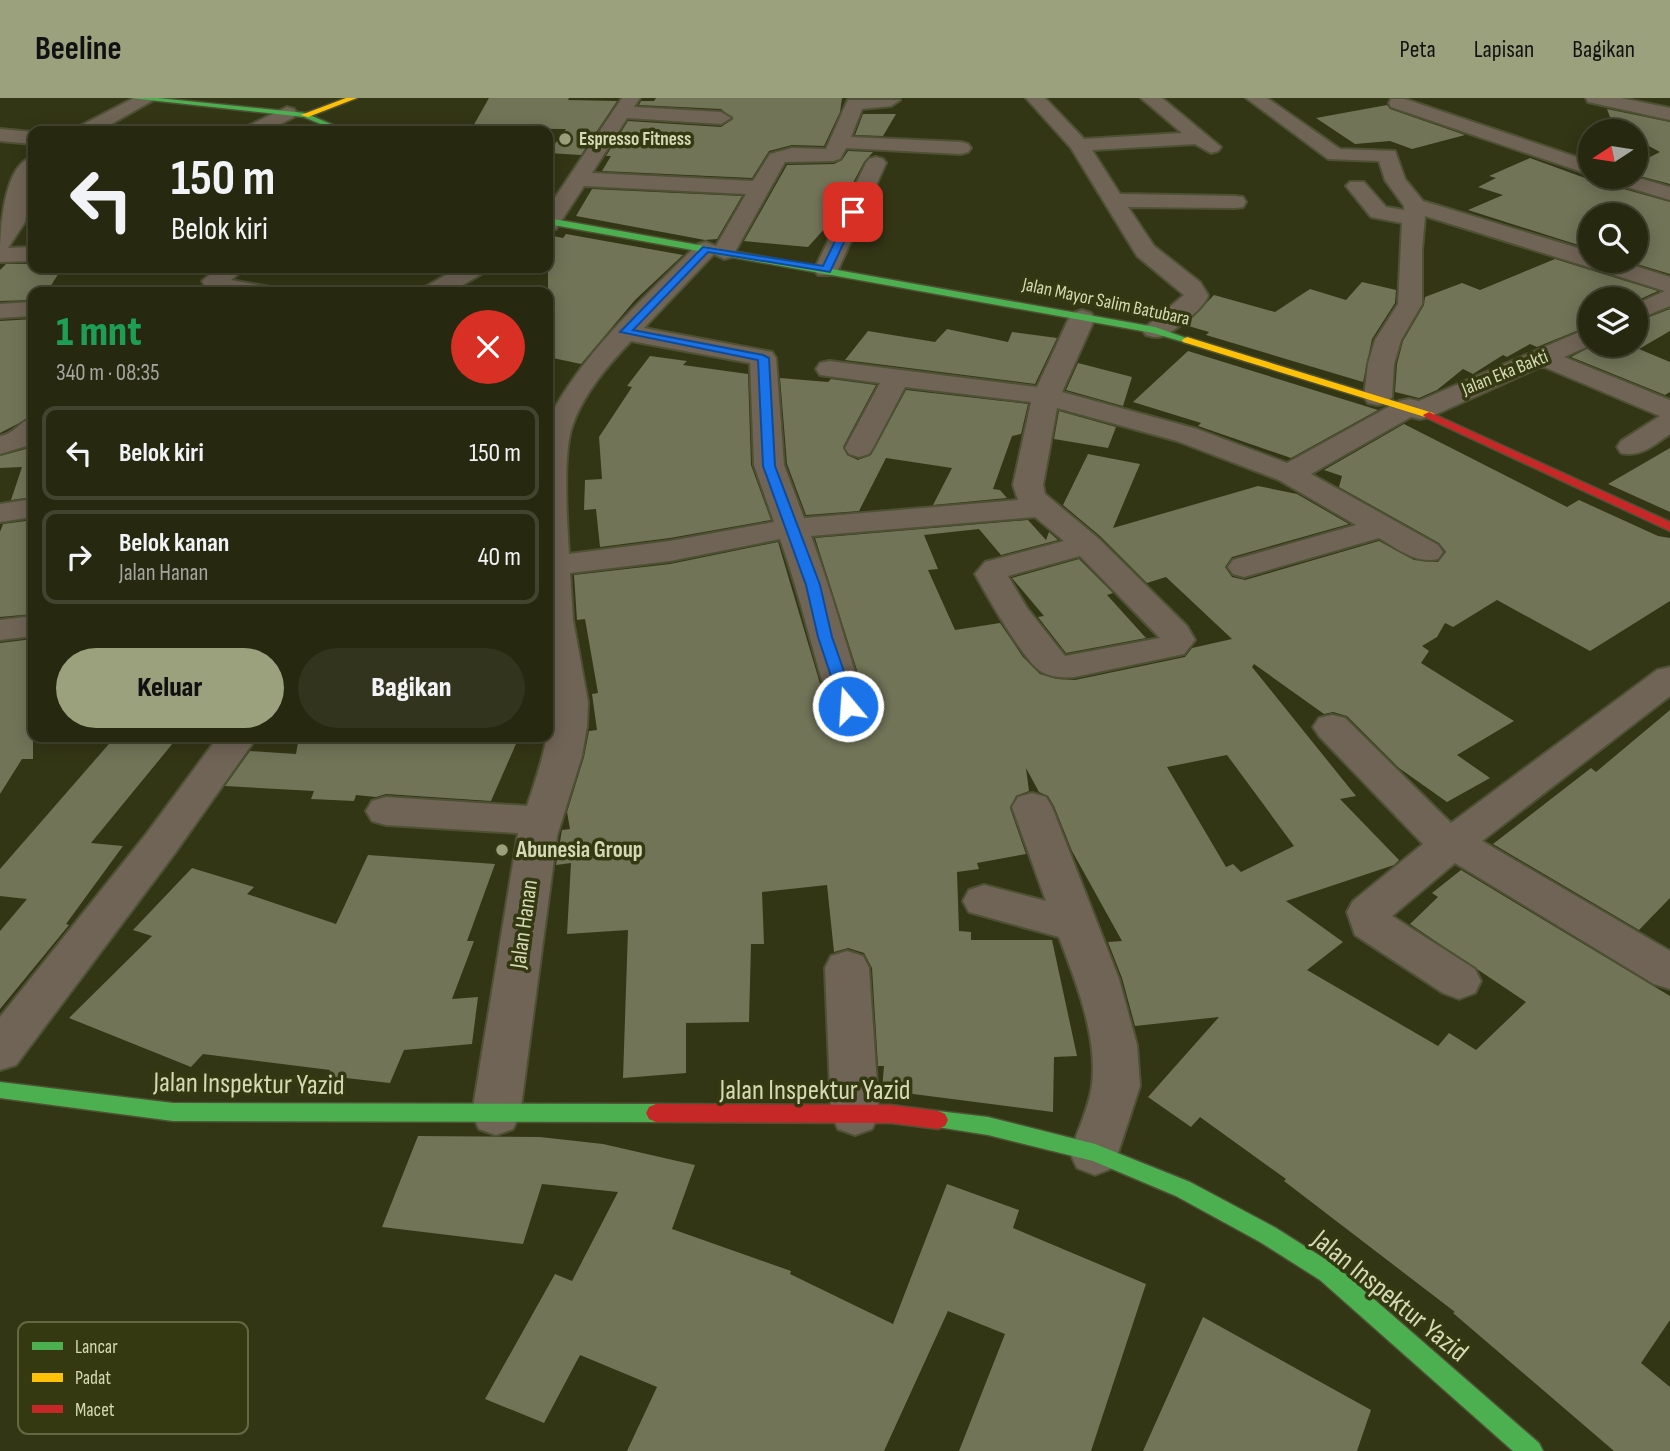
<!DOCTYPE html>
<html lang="id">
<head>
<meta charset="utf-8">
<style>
	:root { --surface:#262810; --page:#32341e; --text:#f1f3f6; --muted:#a4a69f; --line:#424430; --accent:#9ca17d }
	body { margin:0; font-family:"Sofia Sans Condensed",sans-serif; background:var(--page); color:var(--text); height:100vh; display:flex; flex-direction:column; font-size:26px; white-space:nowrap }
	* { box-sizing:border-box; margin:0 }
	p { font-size:23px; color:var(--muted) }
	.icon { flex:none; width:38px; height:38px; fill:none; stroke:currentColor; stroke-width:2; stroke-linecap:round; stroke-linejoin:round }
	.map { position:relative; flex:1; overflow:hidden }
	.side { position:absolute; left:28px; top:189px; width:525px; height:455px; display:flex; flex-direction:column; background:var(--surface); border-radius:14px; box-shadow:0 4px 18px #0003,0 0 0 2px var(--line) }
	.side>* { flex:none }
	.hud { position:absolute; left:28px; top:28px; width:525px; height:147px; border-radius:14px; box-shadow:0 4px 18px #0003,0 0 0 2px var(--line); background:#262810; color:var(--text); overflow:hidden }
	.needle { width:46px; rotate:258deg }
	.controls { position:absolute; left:1578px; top:21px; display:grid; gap:14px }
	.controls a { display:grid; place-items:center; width:70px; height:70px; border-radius:50%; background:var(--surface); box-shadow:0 4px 18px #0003,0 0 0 2px var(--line); font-size:35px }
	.pin { position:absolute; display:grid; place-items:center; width:60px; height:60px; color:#fff; margin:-30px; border-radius:14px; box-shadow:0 4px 10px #0006 }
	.me { position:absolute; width:77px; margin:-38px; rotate:342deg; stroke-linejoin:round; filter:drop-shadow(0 0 5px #0008) }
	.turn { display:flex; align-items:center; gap:24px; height:147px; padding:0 28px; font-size:32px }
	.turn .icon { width:91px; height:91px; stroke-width:2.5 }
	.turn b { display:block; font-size:49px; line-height:60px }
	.round { display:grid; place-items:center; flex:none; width:74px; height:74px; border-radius:37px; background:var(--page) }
	.summary { display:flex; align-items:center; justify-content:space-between; height:119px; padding:0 28px }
	h1 { font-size:42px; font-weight:800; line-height:52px; color:#1e9e55 }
	.primary-button { display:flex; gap:14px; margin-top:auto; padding:14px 28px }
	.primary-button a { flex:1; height:80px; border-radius:42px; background:var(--accent); color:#111; font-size:28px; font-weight:800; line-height:80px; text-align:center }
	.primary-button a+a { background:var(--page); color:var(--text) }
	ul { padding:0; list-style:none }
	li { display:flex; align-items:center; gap:21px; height:94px; margin:0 14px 10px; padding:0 14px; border:4px solid var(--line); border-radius:14px }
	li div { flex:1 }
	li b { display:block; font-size:26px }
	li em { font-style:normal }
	header { display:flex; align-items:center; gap:42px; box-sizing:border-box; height:98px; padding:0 35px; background:var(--accent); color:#111 }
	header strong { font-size:33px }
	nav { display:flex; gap:38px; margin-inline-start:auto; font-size:24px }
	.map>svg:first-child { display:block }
	.building { fill:#717457; fill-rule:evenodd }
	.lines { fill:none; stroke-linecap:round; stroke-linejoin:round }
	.street-casing { stroke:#4e5134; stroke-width:4 }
	.fast-casing { stroke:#4e5134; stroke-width:3 }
	.slow-casing { stroke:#4e5134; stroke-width:3 }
	.jam-casing { stroke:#4e5134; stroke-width:3 }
	.street { fill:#706456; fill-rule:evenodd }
	.fast { fill:#4caf50; fill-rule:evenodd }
	.slow { fill:#ffc107; fill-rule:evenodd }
	.jam { fill:#c62828; fill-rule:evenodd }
	.route { fill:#1a73e8; stroke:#114b97; stroke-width:2 }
	.poi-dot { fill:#9ca17d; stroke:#353911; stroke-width:2.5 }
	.labels { text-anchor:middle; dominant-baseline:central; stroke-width:7; stroke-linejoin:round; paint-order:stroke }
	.far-poi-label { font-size:19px; font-weight:bold; fill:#d4dab5; stroke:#353911; text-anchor:start }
	.far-street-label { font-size:19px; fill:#d4dab5; stroke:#353911 }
	.poi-label { font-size:23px; font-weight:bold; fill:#d4dab5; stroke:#353911; text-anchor:start }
	.street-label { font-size:23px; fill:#d4dab5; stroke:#353911 }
	.near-street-label { font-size:28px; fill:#d4dab5; stroke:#353911 }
	.key { fill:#353911; stroke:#656942; stroke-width:2 }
	.key-label { font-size:19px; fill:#d4dab5 }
</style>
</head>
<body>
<header>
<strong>Beeline</strong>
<nav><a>Peta</a><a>Lapisan</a><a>Bagikan</a></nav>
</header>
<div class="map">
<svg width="1670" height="1353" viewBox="0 0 1670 1353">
	<rect width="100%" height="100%" fill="#333615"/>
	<path class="building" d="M 489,0 L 569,0 L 568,2 L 617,3 L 581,57 L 548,55 L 566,31 L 472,30 Z
		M 656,0 L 842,0 L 840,14 L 824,48 L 792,47 L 769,53 L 752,80 L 602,73 L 611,58 L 606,58 L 628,23 L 721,29 L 733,21 L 721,11 L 639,7 L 641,3 L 654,3 Z
		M 1387,7 L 1390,11 L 1465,37 L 1412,51 L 1390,43 L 1355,46 L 1316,20 Z
		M 1607,11 L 1670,24 L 1670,86 L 1636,77 L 1636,66 L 1660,54 L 1636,41 L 1636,33 L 1623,33 L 1613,27 Z
		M 863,16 L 896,16 L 883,38 L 855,37 Z
		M 848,53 L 873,54 L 864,64 L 835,119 L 808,149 L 744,143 L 787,67 L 834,66 L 842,62 Z
		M 1530,60 L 1596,84 L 1602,81 L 1606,86 L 1670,104 L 1670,176 L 1627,163 L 1636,163 L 1636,117 L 1591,117 L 1591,151 L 1468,112 L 1503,97 L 1478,89 L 1496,80 L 1489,78 Z
		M 592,91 L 742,98 L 717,141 L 705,142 L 576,118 Z
		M 566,136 L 683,157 L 635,202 L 581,266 L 548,259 L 548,137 L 563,140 Z
		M 1555,161 L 1658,193 L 1636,203 L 1591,201 L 1591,227 L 1537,249 L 1530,246 L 1507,259 L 1503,257 L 1473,276 L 1463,271 L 1437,292 L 1419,300 L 1395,294 L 1397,266 L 1403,243 L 1424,207 L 1425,199 L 1462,185 L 1480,192 Z
		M 6,166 L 33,166 L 33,170 L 62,170 L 47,194 L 33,194 L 33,202 L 0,203 L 0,172 Z
		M 1362,184 L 1396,192 L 1395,205 L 1372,241 L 1363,284 L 1206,237 L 1209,234 L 1185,227 L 1214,197 L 1275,214 L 1310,191 L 1346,202 Z
		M 1670,211 L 1670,233 L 1639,251 L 1670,264 L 1670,294 L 1665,297 L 1571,259 L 1594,247 L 1636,247 L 1636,224 Z
		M 33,221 L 33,318 L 0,335 L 0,223 Z
		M 947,231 L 1008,244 L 1012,234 L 1057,240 L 1035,286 L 845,262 L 868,233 L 935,244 Z
		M 1188,253 L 1378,312 L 1291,360 L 1198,328 L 1201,325 L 1133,304 Z
		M 650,258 L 687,263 L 683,267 L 748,276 L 751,367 L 771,422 L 670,440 L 600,449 L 596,411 L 584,412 L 585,382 L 602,381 L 599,339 L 632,289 L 627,288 Z
		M 1078,265 L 1132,279 L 1123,308 L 1066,292 Z
		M 780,280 L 828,284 L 831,281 L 876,287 L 843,349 L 847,357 L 858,362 L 871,357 L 906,292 L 1028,306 L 1021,336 L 1012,338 L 993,391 L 1000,392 L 1007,400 L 933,407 L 952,370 L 886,360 L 859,413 L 806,417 L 787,366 Z
		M 1059,313 L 1116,329 L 1108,350 L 1054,341 Z
		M 1404,326 L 1567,409 L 1579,402 L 1658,438 L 1670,440 L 1670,503 L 1590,553 L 1497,502 L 1453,529 L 1445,525 L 1437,539 L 1422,548 L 1429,553 L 1421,565 L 1514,623 L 1457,657 L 1490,680 L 1447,704 L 1399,670 L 1347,618 L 1333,614 L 1324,616 L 1254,566 L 1252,569 L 1356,698 L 1340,701 L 1399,762 L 1394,767 L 1286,803 L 1343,844 L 1307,872 L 1438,948 L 1449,935 L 1476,952 L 1526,904 L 1410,826 L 1438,799 L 1432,795 L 1461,772 L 1670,898 L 1670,1222 L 1641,1265 L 1670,1289 L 1670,1353 L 1614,1353 L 1453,1215 L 1455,1214 L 1284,1083 L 1286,1081 L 1200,1019 L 1191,1029 L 1148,999 L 1219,919 L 1135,928 L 1122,880 L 1108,844 L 1122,843 L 1072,753 L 1054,708 L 1048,698 L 1039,694 L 1026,670 L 1029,693 L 1016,698 L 1010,710 L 1026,756 L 977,765 L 979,771 L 957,774 L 959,833 L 971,834 L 971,842 L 1052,842 L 1077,958 L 1054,959 L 1053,1014 L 882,992 L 884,968 L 878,968 L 872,870 L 864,855 L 848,850 L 834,854 L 827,787 L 762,794 L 764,846 L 751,846 L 749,924 L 686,925 L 686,975 L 623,980 L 628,832 L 567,836 L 571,765 L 556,767 L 562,732 L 570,731 L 567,714 L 584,659 L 589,633 L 597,632 L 592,596 L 598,595 L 585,521 L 577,522 L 574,477 L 670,466 L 778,444 L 827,609 L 834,619 L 849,623 L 863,617 L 868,607 L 815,440 L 1028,422 L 1046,442 L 1049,434 L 1058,442 L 1001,457 L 979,431 L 924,437 L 938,471 L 928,472 L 955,532 L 1000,525 L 1023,559 L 1040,576 L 1057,581 L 1075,582 L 1185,559 L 1192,550 L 1232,541 L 1166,479 L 1147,485 L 1100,438 L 1063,407 L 1088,356 L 1140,366 L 1113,430 L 1258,388 L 1297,396 L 1349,426 L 1232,459 L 1225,469 L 1232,479 L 1245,482 L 1379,443 L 1414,462 L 1438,464 L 1446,454 L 1439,445 L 1339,389 L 1342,378 L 1324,372 ZM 1227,657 L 1294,748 L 1241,774 L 1233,766 L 1226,769 L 1167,669 Z
		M 33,349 L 33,399 L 11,402 L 22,369 L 0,370 L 0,358 Z
		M 1670,350 L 1670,414 L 1608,386 Z
		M 33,422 L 33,516 L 0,519 L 0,434 L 3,426 Z
		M 1079,461 L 1113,495 L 1107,497 L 1146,540 L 1066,555 L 1038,519 L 1044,518 L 1012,480 Z
		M 33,541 L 33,661 L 22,661 L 0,696 L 0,545 Z
		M 1670,612 L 1670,800 L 1639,832 L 1493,746 L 1591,670 L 1596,674 Z
		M 115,639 L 178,639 L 91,745 L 123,748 L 66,826 L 69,827 L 0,911 L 0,833 L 27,801 L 0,798 L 0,771 Z
		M 299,639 L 519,639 L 491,703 L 386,696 L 376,699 L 356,697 L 354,703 L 311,701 L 314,693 L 225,688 L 250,653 L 296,656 Z
		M 368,757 L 495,766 L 467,843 L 474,843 L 452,901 L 478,899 L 472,946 L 404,952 L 390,985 L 328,978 L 330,972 L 203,956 L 191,969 L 69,920 L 152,838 L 133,832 L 192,770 L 254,789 L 247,796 L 336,826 Z
		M 418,1038 L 540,1039 L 603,1046 L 695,1067 L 672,1131 L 791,1173 L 790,1176 L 893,1226 L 947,1086 L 1019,1112 L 1013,1130 L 1146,1186 L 1091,1353 L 959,1353 L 1005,1236 L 948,1213 L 884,1353 L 627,1353 L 657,1289 L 580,1257 L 544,1325 L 485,1301 L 555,1176 L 572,1183 L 618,1094 L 542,1086 L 523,1146 L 382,1129 Z
		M 1203,1219 L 1371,1312 L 1357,1353 L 1143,1353 Z"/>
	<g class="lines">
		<g class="street-casing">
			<path id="street" d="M 134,0 L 157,0 L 99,33 L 75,33 L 78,29 Z
				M 622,0 L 640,0 L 634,9 L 721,14 L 731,20 L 721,26 L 627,20 L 592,75 L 753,83 L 770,56 L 792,50 L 826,51 L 846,6 L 848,2 L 900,2 L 891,8 L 862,11 L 851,39 L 961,44 L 968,46 L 971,50 L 968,54 L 961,56 L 846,50 L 840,61 L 833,63 L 785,64 L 732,159 L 724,161 L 714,156 L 644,230 L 772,254 L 776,260 L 784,367 L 804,420 L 1018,402 L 1013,387 L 1031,304 L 905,289 L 873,350 L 869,356 L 859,359 L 849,356 L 845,350 L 880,285 L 820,277 L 816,271 L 820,265 L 829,263 L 1037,289 L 1069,220 L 1073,215 L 1082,212 L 1091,215 L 1095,220 L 1062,294 L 1197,331 L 1287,365 L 1399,303 L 1409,301 L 1419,303 L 1591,229 L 1591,247 L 1564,259 L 1670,302 L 1670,336 C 1654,347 1640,360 1621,355 L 1617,349 L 1621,343 L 1660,318 L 1542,268 L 1430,319 L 1420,321 L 1411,319 L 1311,376 L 1438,447 L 1443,454 L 1438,461 C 1416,466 1398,451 1379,440 L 1244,479 L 1233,476 L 1228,469 L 1233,462 L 1356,427 L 1279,382 L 1177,343 L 1057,310 L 1043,387 L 1045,396 L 1098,440 L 1187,528 L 1195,542 L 1184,556 L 1074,579 C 1064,580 1051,579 1042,574 C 1024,564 986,496 975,476 L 985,464 L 1064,443 L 1035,419 L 811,438 C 832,494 847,551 866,608 L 861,616 L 848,620 L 835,616 L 830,608 C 812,553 800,496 780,441 L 670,463 L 570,475 L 573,522 L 588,604 L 587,628 L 582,658 L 557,738 L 520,1016 L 513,1031 L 496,1037 L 479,1031 L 472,1016 L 518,735 L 386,727 L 372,723 L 366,713 L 372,703 L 386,699 L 527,708 C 542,664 555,625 548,578 L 548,322 C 584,253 643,201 698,146 L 706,144 L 716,148 L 746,96 L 584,88 L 556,131 L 548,133 L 548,110 ZM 631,243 L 750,265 L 754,367 L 774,424 L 670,443 L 569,456 C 567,424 563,361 571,332 C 581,298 608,267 631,243 ZM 1080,458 L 1159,539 L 1160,540 L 1065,558 L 1027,510 L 1008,478 Z
				M 1026,0 L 1045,0 L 1084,41 L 1182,35 L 1141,0 L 1162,0 L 1221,49 L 1218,53 L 1211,55 L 1195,46 L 1092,52 L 1120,96 L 1235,98 L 1243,99 L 1246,104 L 1243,109 L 1235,110 L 1128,109 L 1154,148 L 1200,184 L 1208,197 C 1206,209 1175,233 1163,238 C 1157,240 1152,239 1146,237 L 1142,232 L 1184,197 L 1137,158 L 1071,50 Z
				M 1246,0 L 1267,0 L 1340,51 L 1395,53 L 1405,81 L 1423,103 L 1591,154 L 1591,163 L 1619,163 L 1670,179 L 1670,208 L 1636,222 L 1636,206 L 1665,193 L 1425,118 L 1422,152 L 1422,206 L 1401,242 L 1394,266 L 1392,299 L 1388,305 L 1378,307 L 1368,305 L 1364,299 L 1368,266 L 1375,242 L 1398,206 L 1402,125 L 1371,119 L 1346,88 L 1350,84 L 1364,84 L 1386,109 L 1404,112 L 1404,108 L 1385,82 L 1379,63 L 1328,61 Z
				M 1586,0 L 1621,0 L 1670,10 L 1670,22 L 1588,4 Z
				M 1391,1 L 1405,1 L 1591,64 L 1591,77 L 1391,9 L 1389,5 Z
				M 287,9 L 294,11 L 297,15 L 294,19 L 267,33 L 243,33 L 246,29 Z
				M 0,31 L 33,34 L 33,46 L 0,43 Z
				M 33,59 L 33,78 L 25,124 L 8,150 L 33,149 L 33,163 L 0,164 C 0,138 2,66 33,59 Z
				M 876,59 L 883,61 L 886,65 L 838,172 L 834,177 L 818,177 L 814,172 L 866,65 L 869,61 Z
				M 1604,79 L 1635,79 L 1670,89 L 1670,102 L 1607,83 Z
				M 218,170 L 245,170 L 231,182 L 270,189 L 273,194 L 207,192 L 202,183 Z
				M 458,170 L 487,170 L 483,175 L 451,194 L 422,194 L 425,189 Z
				M 33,204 L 33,218 L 0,220 L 0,206 Z
				M 33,320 L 33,346 L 0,356 L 0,338 C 15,336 19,323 33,320 Z
				M 33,401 L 33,419 L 0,424 L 0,406 Z
				M 33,518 L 33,538 L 0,542 L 0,522 Z
				M 1670,569 L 1670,598 L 1482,743 L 1670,853 L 1670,891 L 1654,886 L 1455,765 L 1392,818 L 1475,871 L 1481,883 L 1475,895 L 1459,901 L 1443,895 L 1355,837 L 1347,814 L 1353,803 L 1423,746 L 1319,638 L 1313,629 L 1319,620 L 1332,617 L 1345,620 L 1451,725 L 1657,572 Z
				M 218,639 L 257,639 L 175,755 L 16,967 L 0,972 L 0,919 L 147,735 Z
				M 1032,695 L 1046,699 L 1052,709 L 1119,881 L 1137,947 L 1140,988 L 1113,1070 L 1095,1077 L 1077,1070 L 1070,1055 C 1077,1034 1089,1010 1092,987 C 1098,939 1076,884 1059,839 L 969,814 L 963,803 L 969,792 L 984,787 L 1046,803 L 1012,709 L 1018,699 Z
				M 847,853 L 863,858 L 869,870 L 879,1016 L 872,1031 L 855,1037 L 838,1031 L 831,1016 L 825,870 L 831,858 Z"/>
		</g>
		<g class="fast-casing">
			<path id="fast" d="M 131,0 L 158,0 L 305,15 L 347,33 L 337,33 L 304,19 Z
				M 548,120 L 1155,229 L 1192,242 L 1187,245 L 1153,235 L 548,126 Z
				M 0,984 L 173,1005 L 656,1006 L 663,1009 L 666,1015 L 663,1021 L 656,1024 L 173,1023 L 0,1000 Z
				M 938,1013 L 988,1019 L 1095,1046 L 1190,1084 L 1276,1130 L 1336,1168 L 1539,1345 L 1543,1353 L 1513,1353 L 1320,1182 L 1260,1144 L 1176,1098 L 1093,1063 L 988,1037 L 931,1028 L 928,1022 L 931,1016 Z"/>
		</g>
		<g class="slow-casing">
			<path id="slow" d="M 346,0 L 357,0 L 308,19 L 301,17 Z
				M 1187,239 L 1433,315 L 1435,317 L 1425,319 L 1183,244 L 1182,242 Z"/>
		</g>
		<g class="jam-casing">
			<path id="jam" d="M 1429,314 L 1670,424 L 1670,433 L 1425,319 L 1423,317 Z
				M 656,1006 L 891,1007 L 938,1013 L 945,1016 L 948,1022 L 945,1028 L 938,1031 L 891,1025 L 656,1024 L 649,1021 L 646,1015 L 649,1009 Z"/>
		</g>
		<use href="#street" class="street"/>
		<use href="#fast" class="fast"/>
		<use href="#slow" class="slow"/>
		<use href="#jam" class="jam"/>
	</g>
	<path class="route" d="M 850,112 L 858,114 L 830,174 L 708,154 L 633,232 L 763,257 L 769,260 L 775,368 L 820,487 L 832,539 L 856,608 L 848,613 L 841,608 L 818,539 L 806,487 L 763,368 L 758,262 L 620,234 L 703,149 L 823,168 Z"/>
	<g class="poi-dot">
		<circle cx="565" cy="41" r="7"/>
		<circle cx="502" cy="752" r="7"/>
	</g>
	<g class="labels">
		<g class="far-poi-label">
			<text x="579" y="41">Espresso Fitness</text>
		</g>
		<g class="far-street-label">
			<text transform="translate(1106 204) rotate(12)">Jalan Mayor Salim Batubara</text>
			<text transform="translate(1505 275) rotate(-22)">Jalan Eka Bakti</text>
		</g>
		<g class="poi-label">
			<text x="516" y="752">Abunesia Group</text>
		</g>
		<g class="street-label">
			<text transform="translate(524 826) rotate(-82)">Jalan Hanan</text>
		</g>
		<g class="near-street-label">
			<text transform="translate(249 986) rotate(1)">Jalan Inspektur Yazid</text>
			<text x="815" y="992">Jalan Inspektur Yazid</text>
			<text transform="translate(1390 1198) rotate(39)">Jalan Inspektur Yazid</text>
		</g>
	</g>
	<rect x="18" y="1224" width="230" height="112" rx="10" class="key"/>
	<rect x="32" y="1244" width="31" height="8" fill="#4caf50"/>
	<rect x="32" y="1275" width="31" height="9" fill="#ffc107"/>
	<rect x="32" y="1307" width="31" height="8" fill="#c62828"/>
	<g class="key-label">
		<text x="75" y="1255">Lancar</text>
		<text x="75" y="1286">Padat</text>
		<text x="75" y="1318">Macet</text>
	</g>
</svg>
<div class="controls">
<a><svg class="needle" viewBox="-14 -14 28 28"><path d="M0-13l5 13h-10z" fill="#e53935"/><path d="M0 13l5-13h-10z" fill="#a4a69f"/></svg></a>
<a><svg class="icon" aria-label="search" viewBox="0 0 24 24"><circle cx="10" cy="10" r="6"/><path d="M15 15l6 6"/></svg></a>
<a><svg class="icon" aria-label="layers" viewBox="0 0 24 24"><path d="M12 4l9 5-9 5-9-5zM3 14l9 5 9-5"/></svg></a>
</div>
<div class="pin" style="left:853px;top:114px;background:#d93025"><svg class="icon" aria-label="arrive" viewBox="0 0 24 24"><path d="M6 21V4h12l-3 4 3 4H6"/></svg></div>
<svg class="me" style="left:848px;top:608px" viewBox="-20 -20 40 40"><circle r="17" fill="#1a73e8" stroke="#fff" stroke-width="3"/><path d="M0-11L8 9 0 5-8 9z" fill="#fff"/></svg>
<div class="hud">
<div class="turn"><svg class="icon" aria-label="left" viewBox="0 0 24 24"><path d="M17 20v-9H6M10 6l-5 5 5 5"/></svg><div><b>150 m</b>Belok kiri</div></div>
</div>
<section class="side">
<div class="summary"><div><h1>1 mnt</h1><p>340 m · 08:35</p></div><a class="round" style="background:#d93025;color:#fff"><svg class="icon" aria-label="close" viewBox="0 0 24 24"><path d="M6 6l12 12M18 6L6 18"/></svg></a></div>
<ul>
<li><svg class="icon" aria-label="left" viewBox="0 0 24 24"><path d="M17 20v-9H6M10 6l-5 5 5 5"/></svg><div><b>Belok kiri</b></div><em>150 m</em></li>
<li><svg class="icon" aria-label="right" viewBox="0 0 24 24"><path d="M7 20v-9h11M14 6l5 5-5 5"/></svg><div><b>Belok kanan</b><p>Jalan Hanan</p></div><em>40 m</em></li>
</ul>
<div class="primary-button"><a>Keluar</a><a>Bagikan</a></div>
</section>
</div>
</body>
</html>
